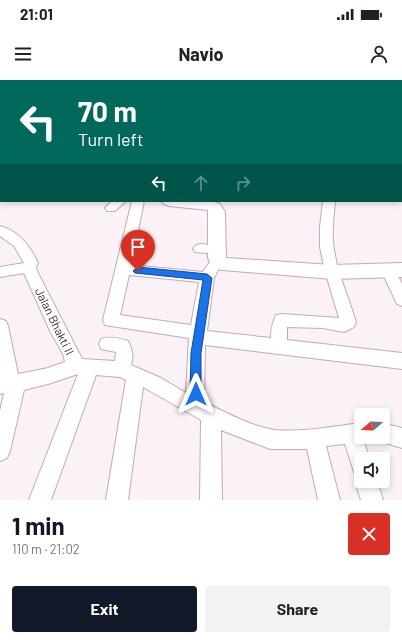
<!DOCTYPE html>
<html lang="en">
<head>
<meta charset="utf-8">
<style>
	:root { --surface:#fff; --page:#f2f2f2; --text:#202124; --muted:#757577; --accent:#111827 }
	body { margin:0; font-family:Barlow,sans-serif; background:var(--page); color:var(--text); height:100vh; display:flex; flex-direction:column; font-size:15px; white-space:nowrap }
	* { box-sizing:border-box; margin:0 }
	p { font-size:13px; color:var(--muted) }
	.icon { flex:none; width:22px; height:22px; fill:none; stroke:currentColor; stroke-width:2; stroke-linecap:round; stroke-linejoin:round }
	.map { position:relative; height:420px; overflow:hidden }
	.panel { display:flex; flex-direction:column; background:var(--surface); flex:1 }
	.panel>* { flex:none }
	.guide { position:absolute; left:0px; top:0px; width:402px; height:122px; box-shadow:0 2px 6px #0003; background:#00695c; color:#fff; overflow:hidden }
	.needle { width:26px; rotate:251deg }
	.fabs { position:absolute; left:354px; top:328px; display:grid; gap:8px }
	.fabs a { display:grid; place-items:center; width:36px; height:36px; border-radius:4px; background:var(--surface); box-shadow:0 2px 6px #0003; font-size:20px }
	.pin { position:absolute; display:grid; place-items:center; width:34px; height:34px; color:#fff; margin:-41px -17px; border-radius:50% 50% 50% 0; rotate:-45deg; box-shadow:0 0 4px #0007 }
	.pin .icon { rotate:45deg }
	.me { position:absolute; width:44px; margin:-22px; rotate:0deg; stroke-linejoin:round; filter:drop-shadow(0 0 3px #0008) }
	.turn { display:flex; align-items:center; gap:14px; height:84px; padding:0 12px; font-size:18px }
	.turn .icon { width:52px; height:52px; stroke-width:2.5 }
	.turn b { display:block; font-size:28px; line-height:34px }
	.lanes { display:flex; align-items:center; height:38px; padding:0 12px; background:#0003; justify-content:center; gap:20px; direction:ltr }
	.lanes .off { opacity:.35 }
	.round { display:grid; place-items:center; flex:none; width:42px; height:42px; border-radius:4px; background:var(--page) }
	.headline { display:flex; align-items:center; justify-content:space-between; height:68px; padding:0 12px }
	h1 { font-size:24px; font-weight:700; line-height:30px; color:var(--accent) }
	.primary-button { display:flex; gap:8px; margin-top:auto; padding:8px 12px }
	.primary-button a { flex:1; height:46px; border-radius:4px; background:var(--accent); color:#fff; font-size:16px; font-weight:700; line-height:46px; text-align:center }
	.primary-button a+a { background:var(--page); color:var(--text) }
	.status { display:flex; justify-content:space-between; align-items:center; height:28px; padding:0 20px; background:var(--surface); direction:ltr }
	.status svg { height:11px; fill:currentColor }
	header { display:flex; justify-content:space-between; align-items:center; height:52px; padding:0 12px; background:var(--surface); font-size:18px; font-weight:700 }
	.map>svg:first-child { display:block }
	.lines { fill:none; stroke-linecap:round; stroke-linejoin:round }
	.minor-casing { stroke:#c9a6b9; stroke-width:2 }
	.tertiary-casing { stroke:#c9a6b9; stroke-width:2 }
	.minor { fill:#fff; fill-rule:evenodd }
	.tertiary { fill:#fff; fill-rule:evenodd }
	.route { fill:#1a73e8; stroke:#114b97 }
	.labels { text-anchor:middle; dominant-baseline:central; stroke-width:3; stroke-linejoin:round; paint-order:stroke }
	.street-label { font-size:12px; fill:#3b2d35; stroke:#fff }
</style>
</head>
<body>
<div class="status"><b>21:01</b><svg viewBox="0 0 49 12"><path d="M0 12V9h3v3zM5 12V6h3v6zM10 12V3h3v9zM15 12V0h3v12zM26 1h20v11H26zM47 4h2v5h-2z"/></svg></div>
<header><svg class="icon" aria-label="menu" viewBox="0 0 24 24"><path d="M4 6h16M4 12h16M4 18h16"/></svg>Navio<svg class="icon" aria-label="person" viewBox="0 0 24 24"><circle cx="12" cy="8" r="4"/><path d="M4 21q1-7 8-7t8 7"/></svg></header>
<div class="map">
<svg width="402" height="420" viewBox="0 0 402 420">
	<rect width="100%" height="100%" fill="#faf2f6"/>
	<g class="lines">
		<g class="minor-casing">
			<path id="minor" d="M 0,0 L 12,0 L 1,1 L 1,3 Z
				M 55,0 L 63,0 L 63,1 L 55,1 Z
				M 0,17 L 1,17 L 1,23 L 0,23 Z
				M 401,30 L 402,30 L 401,37 Z
				M 401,45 L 402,45 L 402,51 L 401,51 Z
				M 0,50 L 1,50 L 1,56 L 0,56 Z
				M 401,67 L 402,67 L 402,73 L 401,73 Z
				M 401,102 L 402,102 L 402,109 L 401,109 Z
				M 112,121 L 126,121 L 115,131 L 107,131 L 105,128 Z
				M 132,121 L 144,121 L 131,185 L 203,192 C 208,184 213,176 224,179 L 226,183 L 218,190 L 214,198 L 207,251 L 271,258 C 271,249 272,244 276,235 L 282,234 L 339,238 L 325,191 L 320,167 L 320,147 L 323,121 L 335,121 C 334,134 332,148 333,161 C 335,189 348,215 356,242 L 354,247 L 344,252 L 323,248 L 287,247 L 287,260 L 402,273 L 402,289 L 205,265 L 204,322 C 225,332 247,344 269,349 C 294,354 335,346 361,343 L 361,357 L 369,357 L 368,360 L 364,361 L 369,379 L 361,379 L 361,401 L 377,401 L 383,420 L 361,420 L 355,401 L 358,394 L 354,392 L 345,364 L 326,366 L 340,420 L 318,420 L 307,369 L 270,369 L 221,350 L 222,420 L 200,420 L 201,340 L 143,307 L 128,420 L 106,420 L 126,300 L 120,297 L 96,295 L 51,420 L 29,420 L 78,294 L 48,304 L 24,310 L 10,371 L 7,378 L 0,381 L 0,331 L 4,313 L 0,314 L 0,239 L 6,241 L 8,246 L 18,294 L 48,288 L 65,282 L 63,274 L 51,253 L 24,193 L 0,197 L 0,187 L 24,183 L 14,166 L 0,156 L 0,146 C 19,151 30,166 38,183 L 36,187 L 38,193 L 82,279 L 115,281 L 116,272 L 101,269 L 99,264 L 101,259 C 110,256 119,258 128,261 C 132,270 134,275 131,285 L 161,298 L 186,313 L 189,258 L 111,246 L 105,245 L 103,240 ZM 129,195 L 199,202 L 191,245 L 120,235 Z
				M 200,164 L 223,166 L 225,169 L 223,172 L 218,174 L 195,172 L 193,169 L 195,166 Z
				M 388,185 L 393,186 L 402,204 L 402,226 L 397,224 L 381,190 L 383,186 Z
				M 383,343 L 402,348 L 402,368 L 376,360 L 375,357 L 383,357 Z"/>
		</g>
		<g class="tertiary-casing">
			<path id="tertiary" d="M 261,0 L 276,0 L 261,1 Z
				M 0,35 L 1,35 L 1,43 L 0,43 Z
				M 0,94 L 1,94 L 1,102 L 0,102 Z
				M 161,121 L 212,121 L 220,124 L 225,132 L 226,178 L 332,185 L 402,183 L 402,197 L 332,199 L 222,190 L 213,188 L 208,178 L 208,130 L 169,126 L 164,124 Z"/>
		</g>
		<use href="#minor" class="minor"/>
		<use href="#tertiary" class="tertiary"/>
	</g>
	<path class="route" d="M 138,187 L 207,194 L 212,198 L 201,273 L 201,314 L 200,318 L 196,319 L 192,318 L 190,314 L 191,273 L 203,200 L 135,193 L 133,191 Z"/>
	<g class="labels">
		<g class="street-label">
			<text transform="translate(55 241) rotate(64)">Jalan Bhakti II</text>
		</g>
	</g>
</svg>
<div class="fabs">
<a><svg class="needle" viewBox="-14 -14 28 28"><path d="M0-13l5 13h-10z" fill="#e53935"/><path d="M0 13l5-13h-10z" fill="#757577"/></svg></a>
<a><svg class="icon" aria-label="sound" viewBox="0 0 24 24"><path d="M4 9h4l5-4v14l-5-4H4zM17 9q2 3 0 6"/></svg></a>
</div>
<div class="pin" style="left:138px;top:191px;background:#d93025"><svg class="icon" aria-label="arrive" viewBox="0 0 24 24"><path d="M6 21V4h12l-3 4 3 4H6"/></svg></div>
<svg class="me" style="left:196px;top:314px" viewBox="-20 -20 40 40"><path d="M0-17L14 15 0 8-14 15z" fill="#1a73e8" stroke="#fff" stroke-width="4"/></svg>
<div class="guide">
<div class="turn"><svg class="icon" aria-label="left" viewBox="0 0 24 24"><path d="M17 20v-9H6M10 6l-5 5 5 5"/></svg><div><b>70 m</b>Turn left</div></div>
<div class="lanes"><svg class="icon" aria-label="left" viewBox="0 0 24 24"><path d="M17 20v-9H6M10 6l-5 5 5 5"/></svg><svg class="icon off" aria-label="ahead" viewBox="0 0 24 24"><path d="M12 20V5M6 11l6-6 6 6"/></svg><svg class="icon off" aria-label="right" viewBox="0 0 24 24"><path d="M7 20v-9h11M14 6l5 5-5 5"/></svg></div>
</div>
</div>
<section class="panel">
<div class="headline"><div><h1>1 min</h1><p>110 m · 21:02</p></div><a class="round" style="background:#d93025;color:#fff"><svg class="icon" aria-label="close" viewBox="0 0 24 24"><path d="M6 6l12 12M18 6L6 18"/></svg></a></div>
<div class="primary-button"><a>Exit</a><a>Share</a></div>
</section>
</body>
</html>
